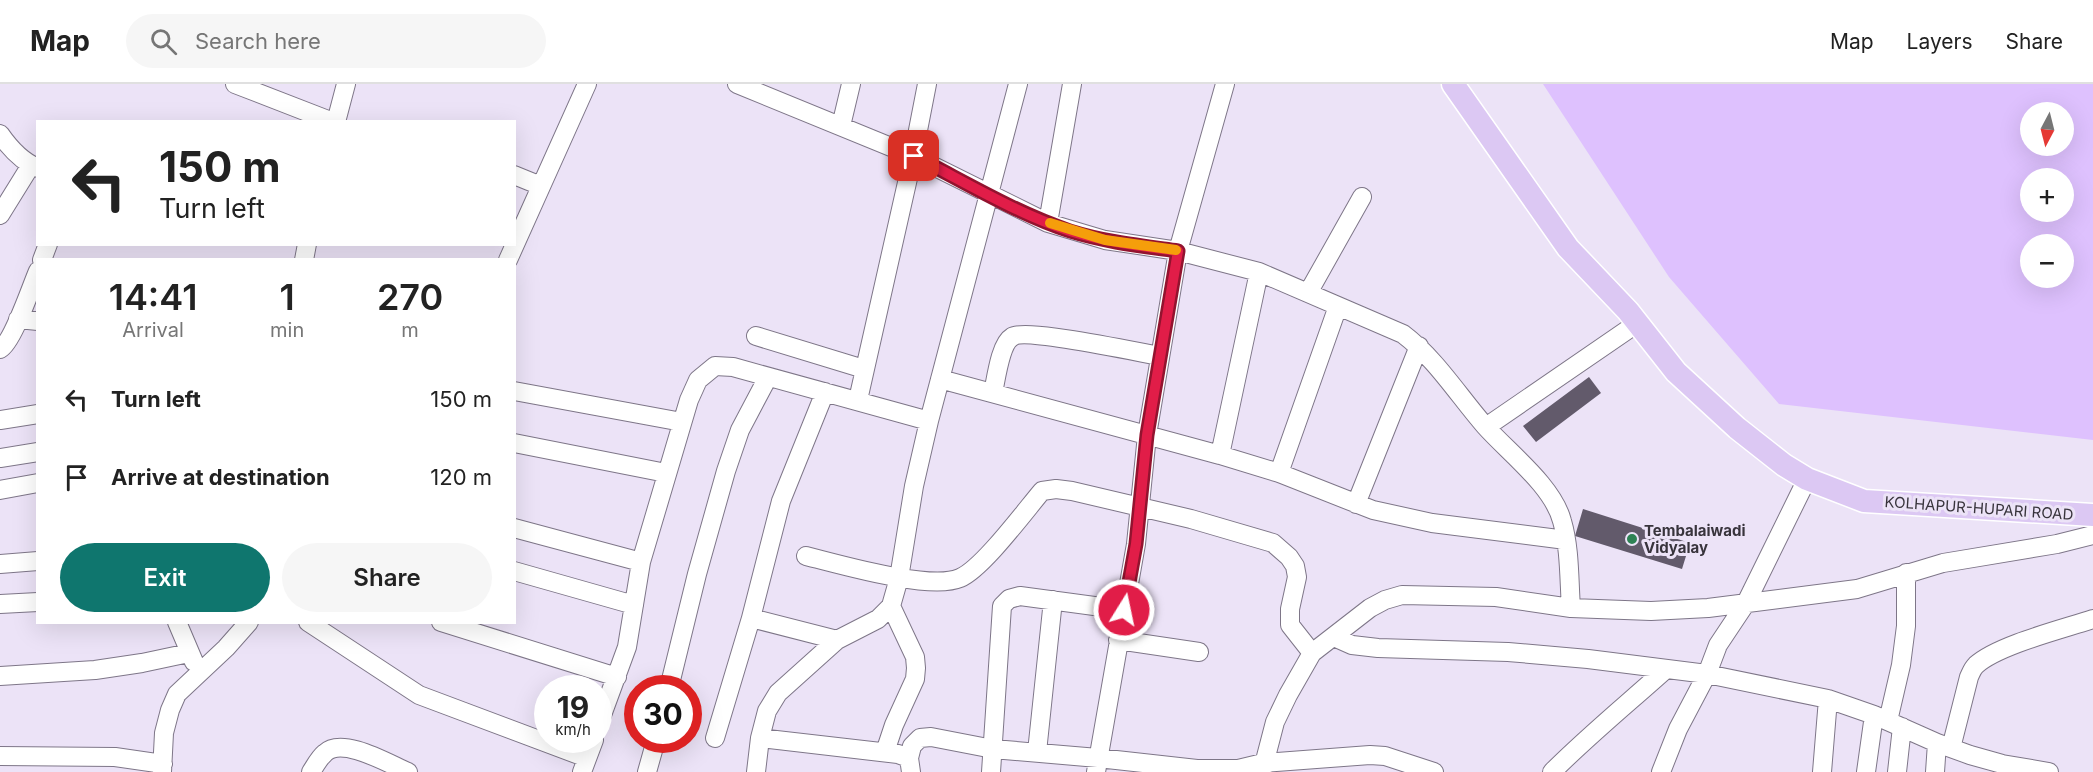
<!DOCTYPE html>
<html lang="en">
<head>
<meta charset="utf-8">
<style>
	:root { --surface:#fff; --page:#f6f6f6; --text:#222; --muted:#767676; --line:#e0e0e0; --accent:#0f766e }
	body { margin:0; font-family:Inter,sans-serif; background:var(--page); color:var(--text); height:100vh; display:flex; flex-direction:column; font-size:22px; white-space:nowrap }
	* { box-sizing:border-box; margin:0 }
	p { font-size:20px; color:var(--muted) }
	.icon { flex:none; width:33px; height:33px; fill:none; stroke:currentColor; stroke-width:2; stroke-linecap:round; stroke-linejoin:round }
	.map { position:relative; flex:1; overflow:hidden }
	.drawer { position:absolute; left:36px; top:174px; width:480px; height:366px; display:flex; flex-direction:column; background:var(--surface); border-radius:0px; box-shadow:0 6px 24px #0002 }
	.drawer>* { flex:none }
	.guide { position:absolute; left:36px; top:36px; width:480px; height:126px; border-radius:0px; box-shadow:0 6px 24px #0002; background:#fff; color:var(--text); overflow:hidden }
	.needle { width:39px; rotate:187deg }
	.tools { position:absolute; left:2020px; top:18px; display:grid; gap:12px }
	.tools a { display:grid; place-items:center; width:54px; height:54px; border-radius:50%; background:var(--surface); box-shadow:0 6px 24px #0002; font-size:30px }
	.speed { position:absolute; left:534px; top:591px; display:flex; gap:12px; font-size:30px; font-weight:700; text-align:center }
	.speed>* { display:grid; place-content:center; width:78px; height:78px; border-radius:50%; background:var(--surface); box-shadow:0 6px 24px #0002; line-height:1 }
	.speed small { font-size:15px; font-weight:400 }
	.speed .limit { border:9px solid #d22; background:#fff; color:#111 }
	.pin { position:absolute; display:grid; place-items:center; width:51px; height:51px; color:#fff; margin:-26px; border-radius:12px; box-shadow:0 3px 9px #0006 }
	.me { position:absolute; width:66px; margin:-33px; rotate:10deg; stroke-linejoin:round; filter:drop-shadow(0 0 4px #0008) }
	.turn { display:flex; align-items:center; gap:21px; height:126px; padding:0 24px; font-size:27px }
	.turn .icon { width:78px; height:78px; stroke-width:2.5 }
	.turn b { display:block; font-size:42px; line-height:51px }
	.eta { display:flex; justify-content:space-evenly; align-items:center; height:102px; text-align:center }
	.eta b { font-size:36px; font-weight:600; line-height:42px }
	.primary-button { display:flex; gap:12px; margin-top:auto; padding:12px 24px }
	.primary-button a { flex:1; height:69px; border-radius:36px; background:var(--accent); color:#fff; font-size:24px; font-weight:600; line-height:69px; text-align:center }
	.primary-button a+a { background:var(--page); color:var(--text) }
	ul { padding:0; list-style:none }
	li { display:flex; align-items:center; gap:18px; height:78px; padding:0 24px }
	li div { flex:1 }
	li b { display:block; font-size:22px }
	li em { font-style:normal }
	header { display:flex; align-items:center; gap:36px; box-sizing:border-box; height:84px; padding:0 30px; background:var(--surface); border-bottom:2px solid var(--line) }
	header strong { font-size:28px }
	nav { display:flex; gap:33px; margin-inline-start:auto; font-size:21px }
	.search { width:420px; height:54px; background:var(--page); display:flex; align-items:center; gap:15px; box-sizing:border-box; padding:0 21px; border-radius:33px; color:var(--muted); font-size:22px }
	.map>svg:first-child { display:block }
	.green { fill:#dec1fe; fill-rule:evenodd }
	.building { fill:#625a6b }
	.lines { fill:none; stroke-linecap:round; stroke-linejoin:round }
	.minor-casing { stroke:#7e7688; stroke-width:20 }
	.major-casing { stroke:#fff; stroke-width:25 }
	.minor { stroke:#fff; stroke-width:18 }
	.major { stroke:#dcc8f3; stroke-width:22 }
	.route-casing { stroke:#92132f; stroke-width:15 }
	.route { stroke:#e11d48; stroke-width:10 }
	.slow { stroke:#f59e0b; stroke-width:10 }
	.poi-dot { fill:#2e8254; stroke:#ece3f7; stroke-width:2 }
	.labels { text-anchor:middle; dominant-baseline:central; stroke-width:6; stroke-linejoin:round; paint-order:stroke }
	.street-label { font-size:15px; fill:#38343c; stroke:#ece3f7 }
	.poi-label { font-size:15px; font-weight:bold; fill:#38343c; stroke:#ece3f7; text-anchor:start }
</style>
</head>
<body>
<header>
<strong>Map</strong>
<div class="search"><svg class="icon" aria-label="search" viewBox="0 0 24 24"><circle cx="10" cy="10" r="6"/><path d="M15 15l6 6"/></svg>Search here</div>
<nav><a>Map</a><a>Layers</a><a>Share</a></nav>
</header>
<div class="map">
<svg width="2093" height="688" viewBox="0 0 2093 688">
	<rect width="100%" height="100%" fill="#ece3f7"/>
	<path class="green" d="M 1543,0 L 2093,0 L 2093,356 L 1779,320 L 1669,193 ZM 2031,28 L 2064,28 L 2064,62 L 2031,62 ZM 2031,94 L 2064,94 L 2064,128 L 2031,128 ZM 2031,160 L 2064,160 L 2064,194 L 2031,194 Z"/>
	<path class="building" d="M 1589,293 L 1601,309 L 1536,358 L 1523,342 Z
		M 1583,425 L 1690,459 L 1682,485 L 1575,452 Z"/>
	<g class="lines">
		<g class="minor-casing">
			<path id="minor" d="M 235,0 L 333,38
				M 737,0 L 913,72 L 1048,139 L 1105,156 L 1178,167 L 1259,188 L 1403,250 C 1436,275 1458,311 1485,342 C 1509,369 1553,402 1562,437 C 1570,464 1569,496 1571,524
				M 336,38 L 346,0
				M 841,42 L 851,0
				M 0,50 C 9,63 23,78 38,84
				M 514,91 L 541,102
				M 0,131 L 31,81
				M 1048,139 L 1072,0
				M 42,176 L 48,160
				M 304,176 L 307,160
				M 508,176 L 587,0
				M 1308,209 L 1362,113
				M 18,235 L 38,237
				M 756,252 L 864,285
				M 0,265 C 13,258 31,203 38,187
				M 940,295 L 1220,371 L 1279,389 L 1373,426 L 1432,439 L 1566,456
				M 514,307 L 682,338
				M 993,309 C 996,296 1000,260 1012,253 C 1025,244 1137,268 1160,272
				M 858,316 L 913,72 L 927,0
				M 0,336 L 38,330
				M 1486,343 L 1636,240
				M 514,359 L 666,389
				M 1220,371 L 1259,188
				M 0,374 L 38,368
				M 1279,389 L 1338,222
				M 0,406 L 38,399
				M 1356,420 L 1419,262
				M 514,444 L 641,478
				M 806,472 C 839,480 930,507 960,494 C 982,485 1025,427 1042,407 L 1056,405 L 1072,407 L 1191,435 L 1273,459 L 1289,473 L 1295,482 L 1297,493 L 1290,525 L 1290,541 L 1312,569
				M 0,480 L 38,477
				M 514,487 L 634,521
				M 0,520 L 38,518
				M 751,534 L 837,556
				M 177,538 L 194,578
				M 308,538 L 419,611 L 587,674
				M 441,538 L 617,593
				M 1334,553 L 1352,561 L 1378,564 L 1508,568 L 1588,575 L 1707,590 L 1828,615 L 1874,631 L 1937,659 L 1970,671 L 2002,680 L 2049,688
				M 1118,556 L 1199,568
				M 0,592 L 95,586 L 142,579 L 189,569
				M 669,604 L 697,490 L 726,387 L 740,346 L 768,293
				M 1888,637 L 1901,581 L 1906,542 L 1906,489
				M 598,642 L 627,563 L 641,478 L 689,316 L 698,296 L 715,282 L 733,283 L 929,337
				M 715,654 L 751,534 L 781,417 L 825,308
				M 760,654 L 898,670 L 909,674 L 911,688
				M 1951,664 L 1969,593 C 1971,589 1972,585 1976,581 C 1998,561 2063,545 2093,535
				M 885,668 L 894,641 L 915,595 L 916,584 L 915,573 L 891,522
				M 1037,668 L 1053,516
				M 0,672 L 115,673 L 163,680
				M 909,674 L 912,662 L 920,654 L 931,653 L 993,665 L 1098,674 L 1197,685 L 1238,685 L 1263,679 L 1370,671 L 1385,672 L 1434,688
				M 162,688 L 164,649 L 170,626 L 177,610 L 226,564 L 249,538
				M 311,688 C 315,682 319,674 325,669 C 342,652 389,680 408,688
				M 582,688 L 594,656
				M 647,688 L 656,656
				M 756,688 L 760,654 L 767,627 L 778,609 L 837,556 L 878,535 L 891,522 L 899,494 L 914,402 L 929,337 L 1018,0
				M 991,688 L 1002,522 L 1009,515 L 1020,512 L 1124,526
				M 1096,688 L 1136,460 L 1147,351 L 1178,167 L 1225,0
				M 1262,688 L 1275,638 L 1288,611 L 1312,569 L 1370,524 L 1385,516 L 1402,511 L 1496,513 L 1571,524 L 1651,527 L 1708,524 L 1857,505 L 1943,479 L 2057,460 L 2093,451
				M 1552,688 C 1588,652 1627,620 1665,586
				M 1661,688 L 1678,645 L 1707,590 L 1718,561 L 1746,519 L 1807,395
				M 1822,688 L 1828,615
				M 1866,688 L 1874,631
				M 1897,688 L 1902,643
				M 1935,688 L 1937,659"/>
		</g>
		<g class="major-casing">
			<path id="major" d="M 1453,0 L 1568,164 L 1628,227 L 1676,288 L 1737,344 L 1784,381 L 1807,395 L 1864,417 L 2093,431"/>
		</g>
		<use href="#minor" class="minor"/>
		<use href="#major" class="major"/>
	</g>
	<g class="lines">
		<g class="route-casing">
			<path id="route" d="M 914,72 C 965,98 1016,129 1070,147 C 1105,158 1142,162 1178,167 L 1147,351 L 1136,460 L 1124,526"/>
		</g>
		<use href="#route" class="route"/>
		<path class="slow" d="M 1050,139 L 1105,156 L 1176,166"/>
	</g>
	<circle class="poi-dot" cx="1632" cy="455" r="6"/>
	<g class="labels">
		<g class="street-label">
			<text transform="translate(1979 424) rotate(4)">KOLHAPUR-HUPARI ROAD</text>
		</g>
		<g class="poi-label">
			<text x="1644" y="446">Tembalaiwadi<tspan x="1644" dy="17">Vidyalay</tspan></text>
		</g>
	</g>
</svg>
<div class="tools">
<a><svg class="needle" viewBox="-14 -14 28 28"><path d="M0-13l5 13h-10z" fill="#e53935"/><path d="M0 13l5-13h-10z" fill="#767676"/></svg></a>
<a>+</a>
<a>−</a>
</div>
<div class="speed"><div>19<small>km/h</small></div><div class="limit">30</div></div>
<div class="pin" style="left:914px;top:72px;background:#d93025"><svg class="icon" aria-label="arrive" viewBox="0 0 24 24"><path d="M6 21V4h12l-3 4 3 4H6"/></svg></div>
<svg class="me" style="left:1124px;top:526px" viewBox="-20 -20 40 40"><circle r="17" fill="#e11d48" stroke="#fff" stroke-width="3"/><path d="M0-11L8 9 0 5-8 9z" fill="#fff"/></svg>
<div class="guide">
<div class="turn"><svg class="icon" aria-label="left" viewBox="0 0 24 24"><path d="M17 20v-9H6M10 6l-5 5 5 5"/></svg><div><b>150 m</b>Turn left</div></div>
</div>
<section class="drawer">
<div class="eta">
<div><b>14:41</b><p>Arrival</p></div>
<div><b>1</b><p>min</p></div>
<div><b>270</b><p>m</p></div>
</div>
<ul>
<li><svg class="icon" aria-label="left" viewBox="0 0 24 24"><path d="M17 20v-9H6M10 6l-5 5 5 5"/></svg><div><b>Turn left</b></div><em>150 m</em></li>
<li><svg class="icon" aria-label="arrive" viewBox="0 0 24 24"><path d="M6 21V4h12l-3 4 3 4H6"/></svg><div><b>Arrive at destination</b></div><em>120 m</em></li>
</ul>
<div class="primary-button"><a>Exit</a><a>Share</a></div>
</section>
</div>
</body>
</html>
